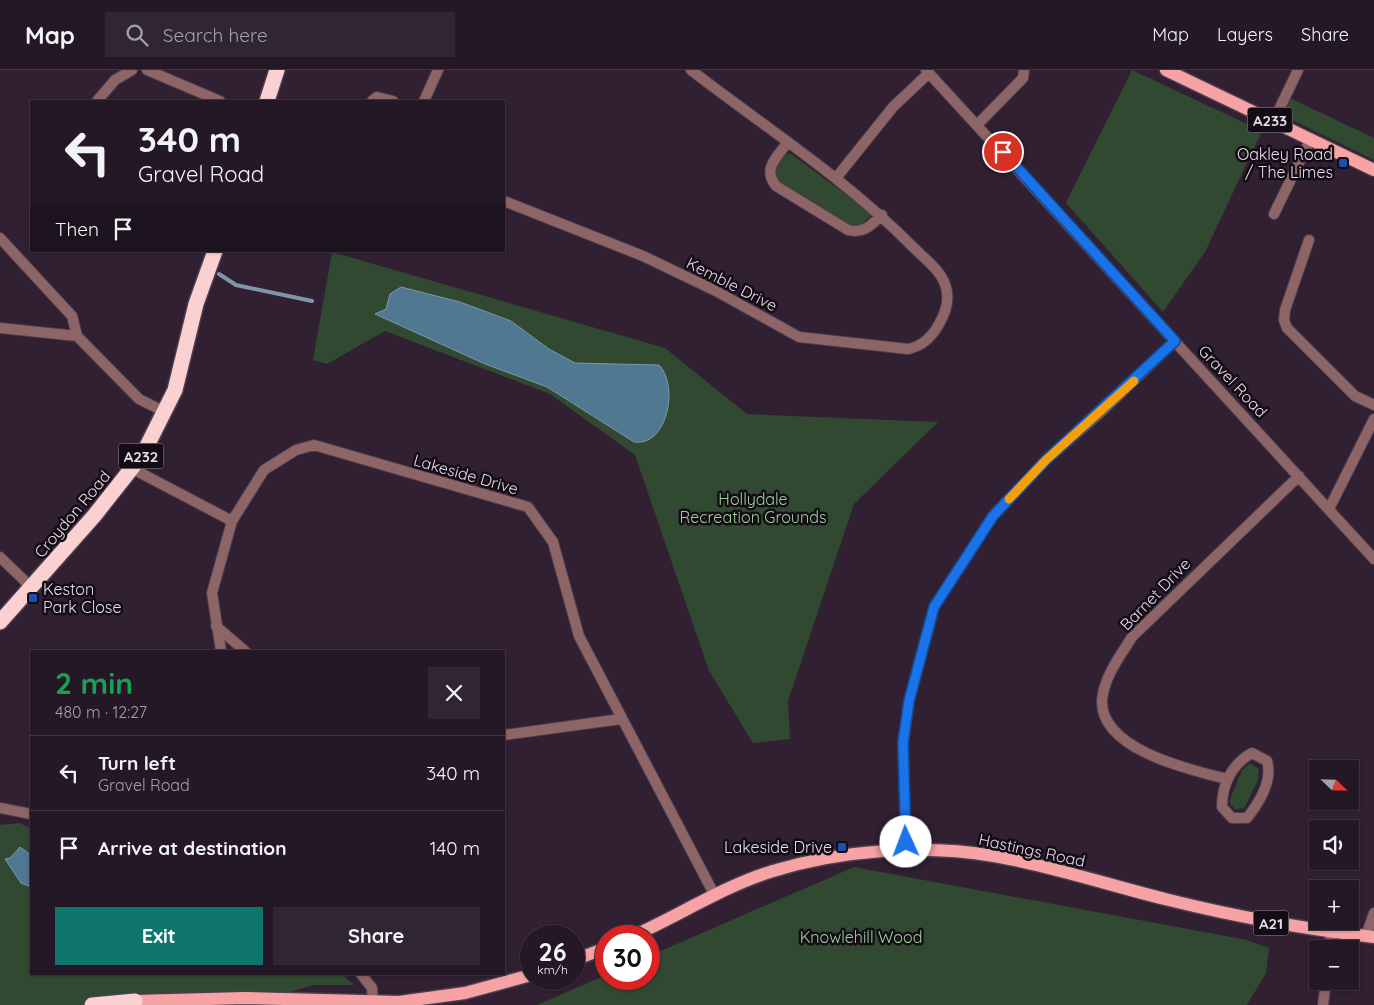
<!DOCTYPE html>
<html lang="en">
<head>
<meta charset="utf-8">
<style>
	:root { --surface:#241826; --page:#302532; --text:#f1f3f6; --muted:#a3a0a7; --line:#413743; --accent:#0f766e }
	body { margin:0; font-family:Quicksand,sans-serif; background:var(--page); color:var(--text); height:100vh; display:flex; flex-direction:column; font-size:19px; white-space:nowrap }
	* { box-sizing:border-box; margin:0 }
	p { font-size:16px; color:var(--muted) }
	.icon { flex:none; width:28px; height:28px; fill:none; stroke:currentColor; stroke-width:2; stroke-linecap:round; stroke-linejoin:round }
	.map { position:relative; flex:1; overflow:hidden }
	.drawer { position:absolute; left:30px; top:580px; width:475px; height:325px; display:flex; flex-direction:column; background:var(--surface); border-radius:0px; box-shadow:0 1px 4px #0004,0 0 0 1px var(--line) }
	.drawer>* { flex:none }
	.top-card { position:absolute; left:30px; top:30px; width:475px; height:152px; border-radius:0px; box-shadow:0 1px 4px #0004,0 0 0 1px var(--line); background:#241826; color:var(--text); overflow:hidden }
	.needle { width:32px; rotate:113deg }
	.controls { position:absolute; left:1309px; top:690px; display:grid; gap:10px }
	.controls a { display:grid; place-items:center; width:50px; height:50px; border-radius:0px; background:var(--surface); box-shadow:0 1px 4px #0004,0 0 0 1px var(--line); font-size:25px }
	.speed { position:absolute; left:520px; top:855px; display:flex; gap:10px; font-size:25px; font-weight:700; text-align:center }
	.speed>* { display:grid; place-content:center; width:65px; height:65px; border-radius:50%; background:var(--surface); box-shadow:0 1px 4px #0004,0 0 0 1px var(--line); line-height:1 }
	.speed small { font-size:12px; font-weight:400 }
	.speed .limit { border:8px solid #d22; background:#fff; color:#111 }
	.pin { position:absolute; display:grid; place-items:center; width:42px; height:42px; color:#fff; margin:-21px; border:2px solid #fff; border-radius:50%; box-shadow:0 1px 5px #0007 }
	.me { position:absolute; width:55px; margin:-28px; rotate:358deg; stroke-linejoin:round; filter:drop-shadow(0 0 4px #0008) }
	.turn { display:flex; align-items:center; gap:18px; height:105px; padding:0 25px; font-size:22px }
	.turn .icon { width:65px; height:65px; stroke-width:2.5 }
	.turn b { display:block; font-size:35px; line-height:42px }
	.then { display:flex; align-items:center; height:48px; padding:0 25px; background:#0003; gap:10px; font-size:19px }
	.round { display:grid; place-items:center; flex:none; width:52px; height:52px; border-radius:0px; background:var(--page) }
	.headline { display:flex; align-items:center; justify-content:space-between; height:85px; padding:0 25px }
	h1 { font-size:30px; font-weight:700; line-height:38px; color:#1e9e55 }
	.primary-button { display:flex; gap:10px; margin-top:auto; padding:10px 25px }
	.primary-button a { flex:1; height:58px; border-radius:0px; background:var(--accent); color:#fff; font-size:20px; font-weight:700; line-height:58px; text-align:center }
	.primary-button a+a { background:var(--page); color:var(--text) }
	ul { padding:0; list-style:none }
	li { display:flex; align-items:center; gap:15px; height:75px; padding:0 25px; border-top:1px solid var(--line) }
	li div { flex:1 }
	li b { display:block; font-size:19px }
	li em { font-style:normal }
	header { display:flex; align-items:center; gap:30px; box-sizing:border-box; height:70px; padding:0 25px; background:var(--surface); border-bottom:1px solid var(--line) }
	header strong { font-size:24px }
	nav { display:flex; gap:28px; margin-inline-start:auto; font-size:18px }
	.search { width:350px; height:45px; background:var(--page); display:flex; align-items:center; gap:12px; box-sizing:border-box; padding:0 18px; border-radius:0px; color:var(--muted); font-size:19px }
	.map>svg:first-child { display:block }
	.green { fill:#314831 }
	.water { fill:#507890; stroke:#7d96aa }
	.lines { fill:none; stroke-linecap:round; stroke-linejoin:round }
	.stream { stroke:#7d96aa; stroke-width:4 }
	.street-casing { stroke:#4d3e4f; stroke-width:12 }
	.primary-casing { stroke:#4d3e4f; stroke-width:15 }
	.highway-casing { stroke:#4d3e4f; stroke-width:18 }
	.street { stroke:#8e6566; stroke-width:10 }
	.primary { stroke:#f7a3a6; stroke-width:12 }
	.highway { stroke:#fad0d0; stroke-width:15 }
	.route-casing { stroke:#114b97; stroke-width:12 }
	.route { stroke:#1a73e8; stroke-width:9 }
	.slow { stroke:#f59e0b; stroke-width:9 }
	.transit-dot { fill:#1a4fb4; stroke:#130c15; stroke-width:2 }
	.labels { text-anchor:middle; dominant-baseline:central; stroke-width:5; stroke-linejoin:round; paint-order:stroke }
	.shield { fill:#130c15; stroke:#a79da8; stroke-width:1 }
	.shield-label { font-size:15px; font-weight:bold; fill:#e6dbe7 }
	.poi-label { font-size:16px; fill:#e6dbe7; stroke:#130c15; text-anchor:end }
	.street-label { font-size:16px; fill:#e6dbe7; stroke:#130c15 }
	.park-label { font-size:16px; fill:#9dcf9c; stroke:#130c15 }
</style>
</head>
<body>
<header>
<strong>Map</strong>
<div class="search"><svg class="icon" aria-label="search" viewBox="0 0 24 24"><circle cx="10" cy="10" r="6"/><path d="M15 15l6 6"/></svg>Search here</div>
<nav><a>Map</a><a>Layers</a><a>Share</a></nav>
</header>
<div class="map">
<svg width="1374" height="935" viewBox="0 0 1374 935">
	<rect width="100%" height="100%" fill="#302032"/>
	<path class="green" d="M 1132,0 L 1262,61 L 1205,182 L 1163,242 L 1066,133 Z
		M 1290,28 L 1374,68 L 1374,90 L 1284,46 Z
		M 785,84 L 791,84 L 871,143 L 871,146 L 857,158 L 851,157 L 777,111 L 775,98 Z
		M 332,182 L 665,278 L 747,344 L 938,352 L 854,434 L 788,631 L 790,669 L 753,673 L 709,601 L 635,385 L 550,324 L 385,261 L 327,294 L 313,290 Z
		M 1250,693 L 1259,699 L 1258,710 L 1245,737 L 1236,740 L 1230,734 L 1230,729 L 1242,700 Z
		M 19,753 L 31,758 L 31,904 L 342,904 L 354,915 L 313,915 L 247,935 L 0,935 L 0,755 Z
		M 854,797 L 1247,870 L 1269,878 L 1266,903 L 1247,935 L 537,935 L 606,905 L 606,909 L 649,909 L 649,886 Z"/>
	<path class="water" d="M 401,217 L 460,232 L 511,251 L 549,279 L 575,293 L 659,295 C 679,315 668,377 634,372 L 547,317 L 485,294 L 375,244 L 386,239 L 390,224 Z
		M 20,777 L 31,785 L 31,817 L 21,813 L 5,789 L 10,788 Z"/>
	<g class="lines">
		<path class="stream" d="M 219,204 L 236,215 L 312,231"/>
		<g class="street-casing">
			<path id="street" d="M 147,0 L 220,31
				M 926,0 L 1374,489
				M 97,31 L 115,10 L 132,0
				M 372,31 L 377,27 L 393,31
				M 424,31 L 438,0
				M 1273,52 L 1298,0
				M 978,54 L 1023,8 L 1024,0
				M 788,72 C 777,87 762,99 776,116 L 848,160 C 864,164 871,155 882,145
				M 836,108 L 893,37 L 929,3
				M 504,131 L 643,186 L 716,221 L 799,267 L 908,279 C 923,276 932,267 939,254 C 946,242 950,227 945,214 C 940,200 923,187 913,177 C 846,109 766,58 691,0
				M 1274,144 L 1310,70
				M 0,168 L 72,246 L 77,266 L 139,329 L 165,342
				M 1309,170 L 1285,240 L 1284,250 L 1287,258 L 1355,326 L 1374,335
				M 0,258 L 77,266
				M 133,399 L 232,451 L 264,400 L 296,380 L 314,375 L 528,437 L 553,472 L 579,566 L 715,826
				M 1329,439 L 1374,349
				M 0,487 L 31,517
				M 216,556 L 245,581
				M 221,581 L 212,523 L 232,451
				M 504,665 L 621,649
				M 1252,683 L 1267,691 C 1273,711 1259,733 1247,748 L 1232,748 L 1222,737 C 1222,714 1232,694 1252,683 Z
				M 1227,709 C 1191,700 1100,680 1102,630 C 1104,607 1120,586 1132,567 L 1299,406
				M 0,738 L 31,744
				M 906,781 L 903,673 L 909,631 L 934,537 L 993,446 L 1046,390 L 1101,342 L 1175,271
				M 1366,866 L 1374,843
				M 1329,879 L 1331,861
				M 361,904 L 372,918 L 373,933
				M 1323,935 L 1326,911"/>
		</g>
		<g class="primary-casing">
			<path id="primary" d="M 1166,0 L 1374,100
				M 633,866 C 680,845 724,816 773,801 C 842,780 922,774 994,786 C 1053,796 1111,816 1169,830 C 1237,847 1305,859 1374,867
				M 574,890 L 606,878
				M 135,931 L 245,928 L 399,932 L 465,923 L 531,905"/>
		</g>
		<g class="highway-casing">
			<path id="highway" d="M 267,31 L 277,0
				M 0,552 L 94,446 L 143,384 L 175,320 L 196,234 L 215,181
				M 92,935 L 135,931"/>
		</g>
		<use href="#street" class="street"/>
		<use href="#primary" class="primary"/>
		<use href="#highway" class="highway"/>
	</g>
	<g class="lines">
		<g class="route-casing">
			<path id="route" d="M 906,772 L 903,673 L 909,631 L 934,537 L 993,446 L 1046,390 L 1175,271 L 1003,82"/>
		</g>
		<use href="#route" class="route"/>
		<path class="slow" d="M 1009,429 L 1046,390 L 1134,311"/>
	</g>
	<g class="transit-dot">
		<rect x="1338" y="88" width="10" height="10" rx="2.5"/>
		<rect x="28" y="523" width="10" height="10" rx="2.5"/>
		<rect x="837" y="772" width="10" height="10" rx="2.5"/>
	</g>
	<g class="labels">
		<g class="shield">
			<rect x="1247.5" y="37.5" width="45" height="25" rx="4"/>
			<rect x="118.5" y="373.5" width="45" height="25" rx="4"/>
			<rect x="1253.5" y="840.5" width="35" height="25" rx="4"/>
		</g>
		<g class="shield-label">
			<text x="1270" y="50">A233</text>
			<text x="141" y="386">A232</text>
			<text x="1271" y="853">A21</text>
		</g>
		<g class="poi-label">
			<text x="1333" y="84">Oakley Road<tspan x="1333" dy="18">/ The Limes</tspan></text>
			<text x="43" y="519" text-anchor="start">Keston<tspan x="43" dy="18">Park Close</tspan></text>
			<text x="832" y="777">Lakeside Drive</text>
		</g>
		<g class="street-label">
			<text transform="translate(732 214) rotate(27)">Kemble Drive</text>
			<text transform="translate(1233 311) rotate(47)">Gravel Road</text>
			<text transform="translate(466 404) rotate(16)">Lakeside Drive</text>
			<text transform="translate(72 444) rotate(-50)">Croydon Road</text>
			<text transform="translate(1155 524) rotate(-46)">Barnet Drive</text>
			<text transform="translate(1032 780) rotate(12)">Hastings Road</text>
		</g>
		<g class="park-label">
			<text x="753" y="429">Hollydale<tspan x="753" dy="18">Recreation Grounds</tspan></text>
			<text x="861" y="867">Knowlehill Wood</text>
		</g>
	</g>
</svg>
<div class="controls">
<a><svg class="needle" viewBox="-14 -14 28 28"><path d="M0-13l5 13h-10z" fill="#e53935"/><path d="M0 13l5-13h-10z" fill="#a3a0a7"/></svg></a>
<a><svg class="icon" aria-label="sound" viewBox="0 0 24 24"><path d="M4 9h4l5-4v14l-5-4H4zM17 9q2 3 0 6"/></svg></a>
<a>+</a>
<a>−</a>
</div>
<div class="speed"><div>26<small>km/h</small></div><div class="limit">30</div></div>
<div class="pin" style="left:1003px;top:82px;background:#d93025"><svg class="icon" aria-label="arrive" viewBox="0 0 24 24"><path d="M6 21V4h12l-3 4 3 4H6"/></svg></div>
<svg class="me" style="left:906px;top:772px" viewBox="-20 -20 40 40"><circle r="19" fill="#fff"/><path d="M0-13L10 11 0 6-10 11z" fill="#1a73e8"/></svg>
<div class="top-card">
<div class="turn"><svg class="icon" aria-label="left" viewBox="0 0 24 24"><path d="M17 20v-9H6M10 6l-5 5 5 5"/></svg><div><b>340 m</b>Gravel Road</div></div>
<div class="then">Then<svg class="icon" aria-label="arrive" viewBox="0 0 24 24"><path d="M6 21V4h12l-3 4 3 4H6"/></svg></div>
</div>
<section class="drawer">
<div class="headline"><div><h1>2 min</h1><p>480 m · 12:27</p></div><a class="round"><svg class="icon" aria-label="close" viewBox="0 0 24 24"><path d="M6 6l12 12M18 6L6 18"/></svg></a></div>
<ul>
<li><svg class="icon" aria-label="left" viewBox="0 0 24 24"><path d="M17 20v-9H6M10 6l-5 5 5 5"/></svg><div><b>Turn left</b><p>Gravel Road</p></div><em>340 m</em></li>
<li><svg class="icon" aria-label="arrive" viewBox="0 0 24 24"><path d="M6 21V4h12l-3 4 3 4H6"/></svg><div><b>Arrive at destination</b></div><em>140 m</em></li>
</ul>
<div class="primary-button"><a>Exit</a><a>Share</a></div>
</section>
</div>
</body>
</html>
